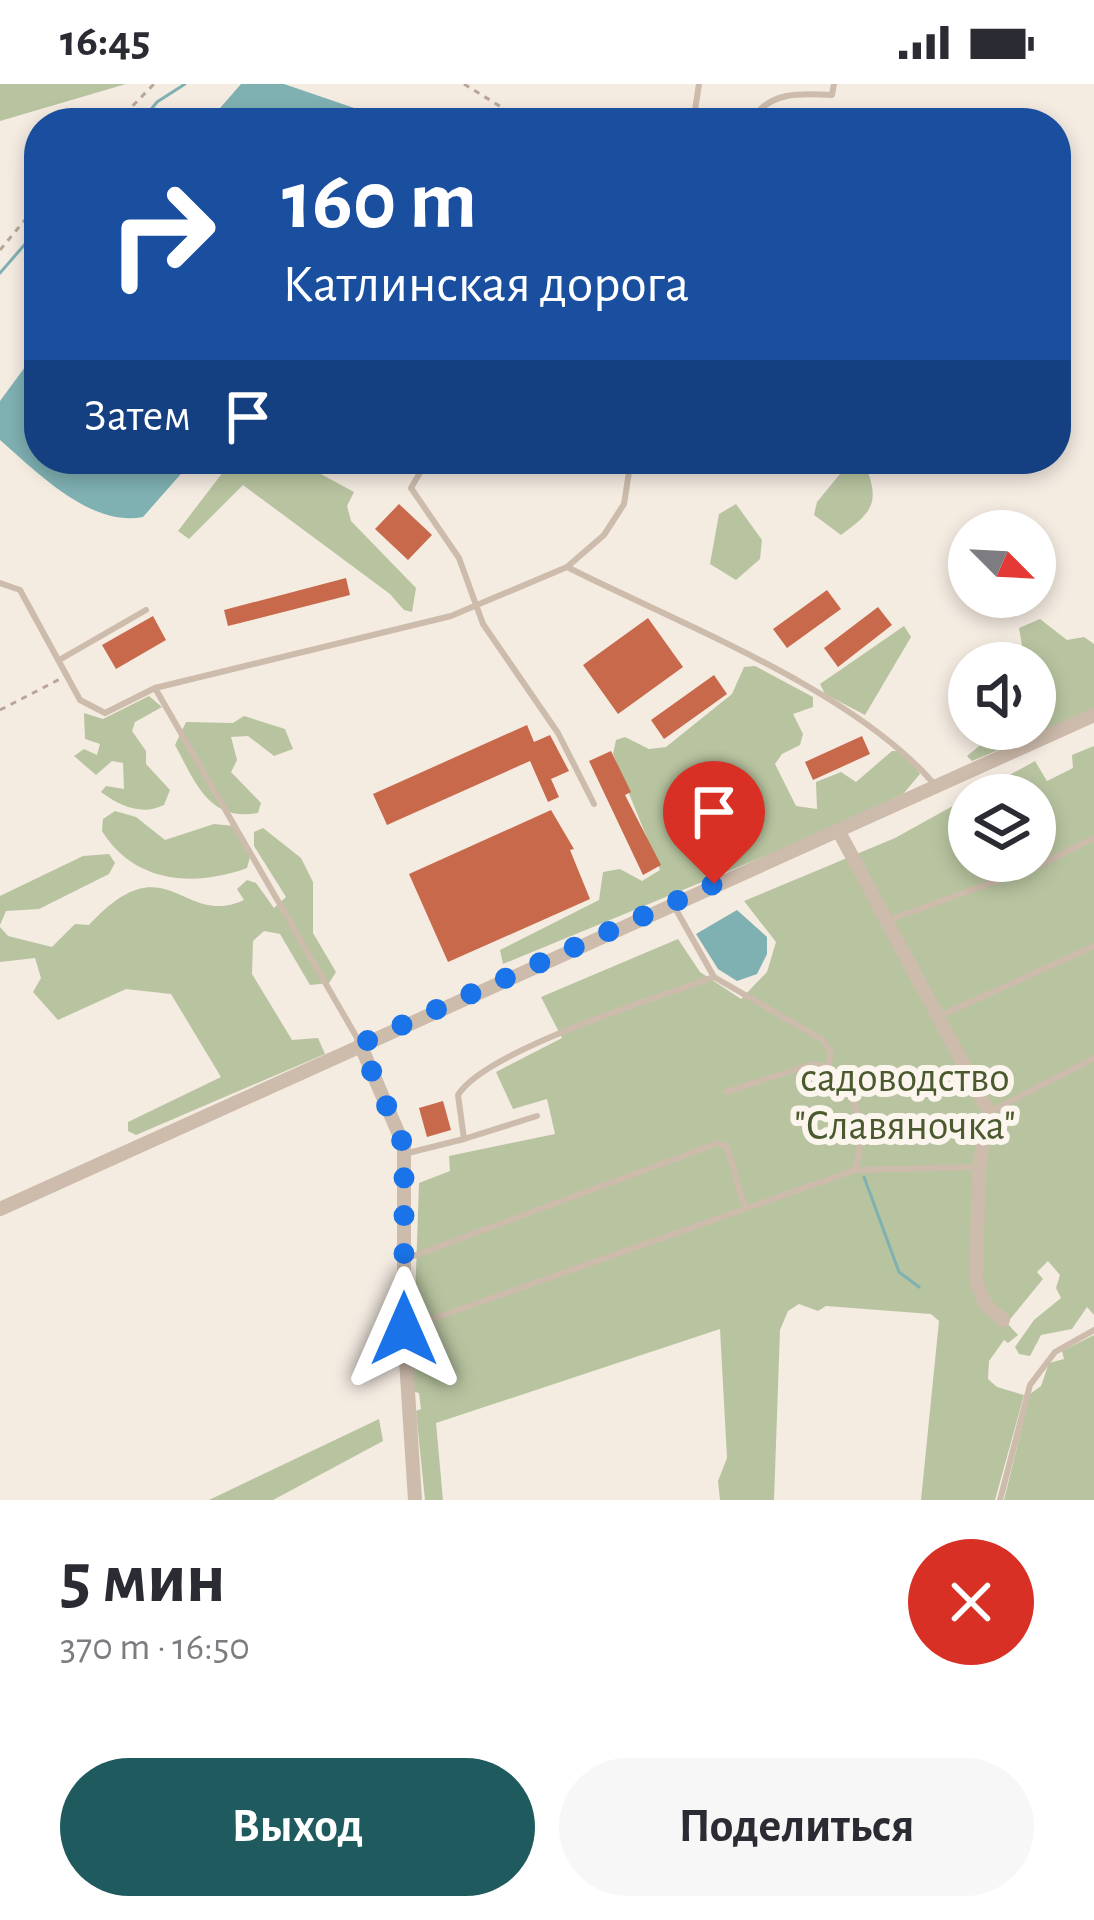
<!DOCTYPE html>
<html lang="ru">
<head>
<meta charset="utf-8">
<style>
	:root { --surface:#fff; --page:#f7f7f7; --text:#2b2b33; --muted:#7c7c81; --accent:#1f5a5e }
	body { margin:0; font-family:"Alegreya Sans",sans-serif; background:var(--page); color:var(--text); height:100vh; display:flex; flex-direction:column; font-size:45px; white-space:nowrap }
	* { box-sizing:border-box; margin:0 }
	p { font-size:39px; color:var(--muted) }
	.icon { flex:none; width:66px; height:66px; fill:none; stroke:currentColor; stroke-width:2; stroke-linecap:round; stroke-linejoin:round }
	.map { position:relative; height:1416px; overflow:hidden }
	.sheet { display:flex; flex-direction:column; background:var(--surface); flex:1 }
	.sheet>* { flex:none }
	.top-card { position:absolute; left:24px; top:24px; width:1047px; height:366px; border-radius:48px; box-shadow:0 6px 18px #0003; background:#1a4fa0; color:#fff; overflow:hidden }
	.needle { width:78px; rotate:114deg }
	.controls { position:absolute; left:948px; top:426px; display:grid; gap:24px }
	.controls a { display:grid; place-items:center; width:108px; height:108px; border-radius:50%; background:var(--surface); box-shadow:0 6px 18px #0003; font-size:60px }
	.pin { position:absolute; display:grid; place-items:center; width:102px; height:102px; color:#fff; margin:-123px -51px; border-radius:50% 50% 50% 0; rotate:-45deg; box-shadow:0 0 12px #0007 }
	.pin .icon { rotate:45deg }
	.me { position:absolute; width:132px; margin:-66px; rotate:0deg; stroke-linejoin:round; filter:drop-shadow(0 0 9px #0008) }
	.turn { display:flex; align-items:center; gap:42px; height:252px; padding:0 60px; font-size:54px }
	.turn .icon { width:156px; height:156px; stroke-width:2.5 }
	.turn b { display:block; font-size:84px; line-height:102px }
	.then { display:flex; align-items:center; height:114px; padding:0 60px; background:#0003; gap:24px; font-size:45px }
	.round { display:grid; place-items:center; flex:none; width:126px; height:126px; border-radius:63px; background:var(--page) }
	.head { display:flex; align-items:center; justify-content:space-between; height:204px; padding:0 60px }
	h1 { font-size:72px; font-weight:700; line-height:90px }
	.button { display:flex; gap:24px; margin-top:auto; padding:24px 60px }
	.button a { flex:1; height:138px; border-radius:72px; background:var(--accent); color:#fff; font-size:48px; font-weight:700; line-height:138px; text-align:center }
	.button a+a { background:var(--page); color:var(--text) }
	.status { display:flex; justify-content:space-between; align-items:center; height:84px; padding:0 60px; background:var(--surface); direction:ltr }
	.status svg { height:33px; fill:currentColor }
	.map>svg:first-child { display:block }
	.green { fill:#b8c4a0 }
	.water { fill:#7fb0b2 }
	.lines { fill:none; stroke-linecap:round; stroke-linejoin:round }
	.stream { stroke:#7fb0b2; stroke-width:3 }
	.building { fill:#c8694b }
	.path { stroke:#b9a596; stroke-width:3; stroke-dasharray:6 6; stroke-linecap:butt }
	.lane { stroke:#cdbbac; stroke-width:6 }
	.street { stroke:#cdbbac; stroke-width:14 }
	.route { stroke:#1a73e8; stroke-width:21; stroke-dasharray:0 37.8 }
	.labels { text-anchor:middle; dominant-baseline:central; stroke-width:12; stroke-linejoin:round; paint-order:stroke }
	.park-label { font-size:42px; fill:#4a5a2e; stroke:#fbf5ee }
</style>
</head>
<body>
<div class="status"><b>16:45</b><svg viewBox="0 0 49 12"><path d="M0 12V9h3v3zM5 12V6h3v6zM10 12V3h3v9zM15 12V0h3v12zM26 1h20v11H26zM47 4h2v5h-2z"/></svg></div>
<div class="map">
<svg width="1094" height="1416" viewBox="0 0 1094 1416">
	<rect width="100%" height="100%" fill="#f4ebe1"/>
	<path class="green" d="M 0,0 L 126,0 L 0,37 Z
		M 233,375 L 307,375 L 317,388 L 354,408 L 347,422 L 351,437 L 416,504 L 412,528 L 404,526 L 390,510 L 243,401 L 189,455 L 178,447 Z
		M 864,377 C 880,418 875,426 841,451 L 814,431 L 817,418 L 849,379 Z
		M 736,420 L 762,456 L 760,475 L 736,496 L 710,480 L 719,430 Z
		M 1040,535 L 1067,556 L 1084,553 L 1094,560 L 1094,626 L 972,677 L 967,672 L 1000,645 L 1035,645 L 1035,579 L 1025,579 L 1019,544 Z
		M 904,542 L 911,553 L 865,631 L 825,610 L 820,600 Z
		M 755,582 L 813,613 L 813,623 L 793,630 L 803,650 L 800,661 L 782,670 L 775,680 L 796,722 L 817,725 L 816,698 L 841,688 L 856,698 L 892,667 L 904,667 L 920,690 L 904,709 L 848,738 L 503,880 L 500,866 L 599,816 L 603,788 L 620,785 L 642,797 L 660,786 L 613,670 L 616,656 L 625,653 L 649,665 L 666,663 L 732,610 L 744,583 Z
		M 149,612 L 162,623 L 135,638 L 132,647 L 146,667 L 146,680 L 170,706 L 164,721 C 142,732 120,722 101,708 L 106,702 L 124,705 L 123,679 L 112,677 L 96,691 L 74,672 L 84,665 L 97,671 L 100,660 L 85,655 L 84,629 L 103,635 Z
		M 244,632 L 285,645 L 293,665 L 274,672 L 248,652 L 231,653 L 237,676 L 231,688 L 261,719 L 258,729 C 209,738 195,698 175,661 L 186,638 L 233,639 Z
		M 1094,662 L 1094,1231 L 1087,1223 L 1072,1245 L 1041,1251 L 1030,1272 L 1019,1270 L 1015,1263 L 1034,1236 L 1061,1214 L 1056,1204 L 1060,1191 L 1048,1177 L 1037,1188 L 1043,1195 L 1007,1239 L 1018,1251 L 1008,1259 L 1004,1256 L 989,1277 L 988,1295 L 997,1303 L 1024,1311 L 995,1416 L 921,1416 L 939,1237 L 931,1230 L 826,1222 L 818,1227 L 799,1220 L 788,1227 L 780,1246 L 774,1416 L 720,1416 L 718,1397 L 727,1374 L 720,1245 L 436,1339 L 443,1416 L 425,1416 L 416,1327 L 421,1325 L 419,1309 L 412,1307 L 419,1099 L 450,1087 L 449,1072 L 555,1050 L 547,1015 L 513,1025 L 496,988 L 562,954 L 541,913 L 678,855 L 700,888 L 741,915 L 767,888 L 776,858 L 744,817 L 895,754 L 969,713 L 969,777 L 1035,777 L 1035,711 L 973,711 L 1035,677 L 1047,697 L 1073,684 L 1072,671 Z
		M 115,727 L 136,733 L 165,756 L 214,740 L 234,742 L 250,773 L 247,784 C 195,803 135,800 102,747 L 103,735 Z
		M 263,744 L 301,774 L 313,798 L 313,849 L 336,888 L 329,899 L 310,901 L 280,850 L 264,847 L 253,857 L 252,890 L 292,956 L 318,954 L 325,970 L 136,1051 L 128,1047 L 128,1038 L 221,993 L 171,910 L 126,905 L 58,936 L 33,908 L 41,894 L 35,874 L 0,878 L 0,843 L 8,852 L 52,863 L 75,840 L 89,841 C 167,756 182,845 244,816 L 237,805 L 247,796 L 256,799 L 274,824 L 286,813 L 254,762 L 254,748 Z
		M 109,770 L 115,779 L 109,790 L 39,825 L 6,827 L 0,841 L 0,812 L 83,772 Z
		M 1094,1251 L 1094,1416 L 1004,1416 L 1030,1310 L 1041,1302 L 1049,1279 L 1064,1275 L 1062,1267 Z
		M 379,1335 L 383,1357 L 273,1416 L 209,1416 Z"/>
	<path class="water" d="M 241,0 L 284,0 L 398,39 L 207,39 Z
		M 39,264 L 39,375 L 194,375 L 143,433 C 90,443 37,388 0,356 L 0,317 Z
		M 737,826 L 767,853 L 767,870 L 757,890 L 737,897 L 718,885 L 696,850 Z"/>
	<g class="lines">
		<path class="stream" d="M 140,39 L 157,18 L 185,0
			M 0,189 L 39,144
			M 864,1093 L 899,1188 L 919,1203"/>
	</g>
	<path class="building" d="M 399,420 L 432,451 L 408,476 L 375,445 Z
		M 346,494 L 350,511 L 228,542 L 224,526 Z
		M 827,506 L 841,525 L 787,564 L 773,545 Z
		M 878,523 L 892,541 L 838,583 L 824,564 Z
		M 153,532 L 166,556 L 116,585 L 102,561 Z
		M 648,534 L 683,583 L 618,630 L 583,581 Z
		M 714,591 L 727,610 L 664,655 L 651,636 Z
		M 527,641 L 534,658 L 550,651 L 569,687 L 551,695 L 559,713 L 548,718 L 530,677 L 387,741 L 373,710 Z
		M 862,652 L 870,670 L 813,696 L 805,678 Z
		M 611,667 L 631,708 L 625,711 L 661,781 L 643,791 L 589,677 Z
		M 551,726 L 574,765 L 570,766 L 590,815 L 448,878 L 409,790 Z
		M 443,1017 L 451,1046 L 427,1053 L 419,1024 Z"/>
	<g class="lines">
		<path class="path" d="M 464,0 L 527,39
			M 116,39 L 154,0
			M 0,166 L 39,119
			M 0,626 L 60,595"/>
		<path class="lane" d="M 693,39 L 699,0
			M 751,39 C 766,7 801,9 832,11 L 834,0
			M 428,375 L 411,404 L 459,474 L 483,540 L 558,649 L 594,720
			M 567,483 C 680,540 854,606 935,701
			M 0,499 L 20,506 L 80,616 L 105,629 L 155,604 L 451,532 L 567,483 L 604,451 L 624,420 L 631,375
			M 61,575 L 146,526
			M 155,604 L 360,959
			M 674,822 L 714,893 L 823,956 L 831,969 L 828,983 C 860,1015 867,1043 855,1086
			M 889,836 L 1035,783 L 1094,754
			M 940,932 L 1094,862
			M 726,1008 L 813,980 L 828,983
			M 992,1027 L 1094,974
			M 464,1055 L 537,1032
			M 408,1069 L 464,1055 L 458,1011 C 486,966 659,913 714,893
			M 408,1174 L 718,1059 L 727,1063 L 744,1121
			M 404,1245 L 855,1086 L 975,1083
			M 1000,1416 L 1030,1301 L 1055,1268 L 1094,1246"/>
		<path class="street" d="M 838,746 L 989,1028 L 979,1083 L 976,1197 L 986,1221 L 1003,1236
			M 360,960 L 404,1062 L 404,1245 L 415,1416
			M 0,1125 L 1094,631"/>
	</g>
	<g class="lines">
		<path class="route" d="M 404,1245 L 404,1062 L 360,960 L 714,800"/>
	</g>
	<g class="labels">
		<g class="park-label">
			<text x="905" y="994">садоводство<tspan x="905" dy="48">"Славяночка"</tspan></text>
		</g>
	</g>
</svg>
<div class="controls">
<a><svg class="needle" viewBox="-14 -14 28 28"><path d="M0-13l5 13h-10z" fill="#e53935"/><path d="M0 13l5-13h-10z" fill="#7c7c81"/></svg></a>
<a><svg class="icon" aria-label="sound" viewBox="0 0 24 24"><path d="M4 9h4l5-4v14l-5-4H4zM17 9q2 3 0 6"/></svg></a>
<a><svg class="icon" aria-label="layers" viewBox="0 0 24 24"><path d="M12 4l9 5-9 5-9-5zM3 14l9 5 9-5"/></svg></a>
</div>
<div class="pin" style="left:714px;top:800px;background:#d93025"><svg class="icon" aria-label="arrive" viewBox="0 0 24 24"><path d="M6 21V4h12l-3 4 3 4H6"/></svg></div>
<svg class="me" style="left:404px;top:1245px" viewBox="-20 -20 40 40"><path d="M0-17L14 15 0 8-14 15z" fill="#1a73e8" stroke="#fff" stroke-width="4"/></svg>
<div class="top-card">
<div class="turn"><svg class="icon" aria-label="right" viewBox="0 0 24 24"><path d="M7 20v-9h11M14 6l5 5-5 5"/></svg><div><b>160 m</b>Катлинская дорога</div></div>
<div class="then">Затем<svg class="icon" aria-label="arrive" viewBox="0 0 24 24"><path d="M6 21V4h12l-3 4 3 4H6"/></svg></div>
</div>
</div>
<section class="sheet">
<div class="head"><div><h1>5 мин</h1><p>370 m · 16:50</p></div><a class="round" style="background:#d93025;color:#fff"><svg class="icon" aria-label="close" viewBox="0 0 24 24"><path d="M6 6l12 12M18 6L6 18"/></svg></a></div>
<div class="button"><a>Выход</a><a>Поделиться</a></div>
</section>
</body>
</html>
